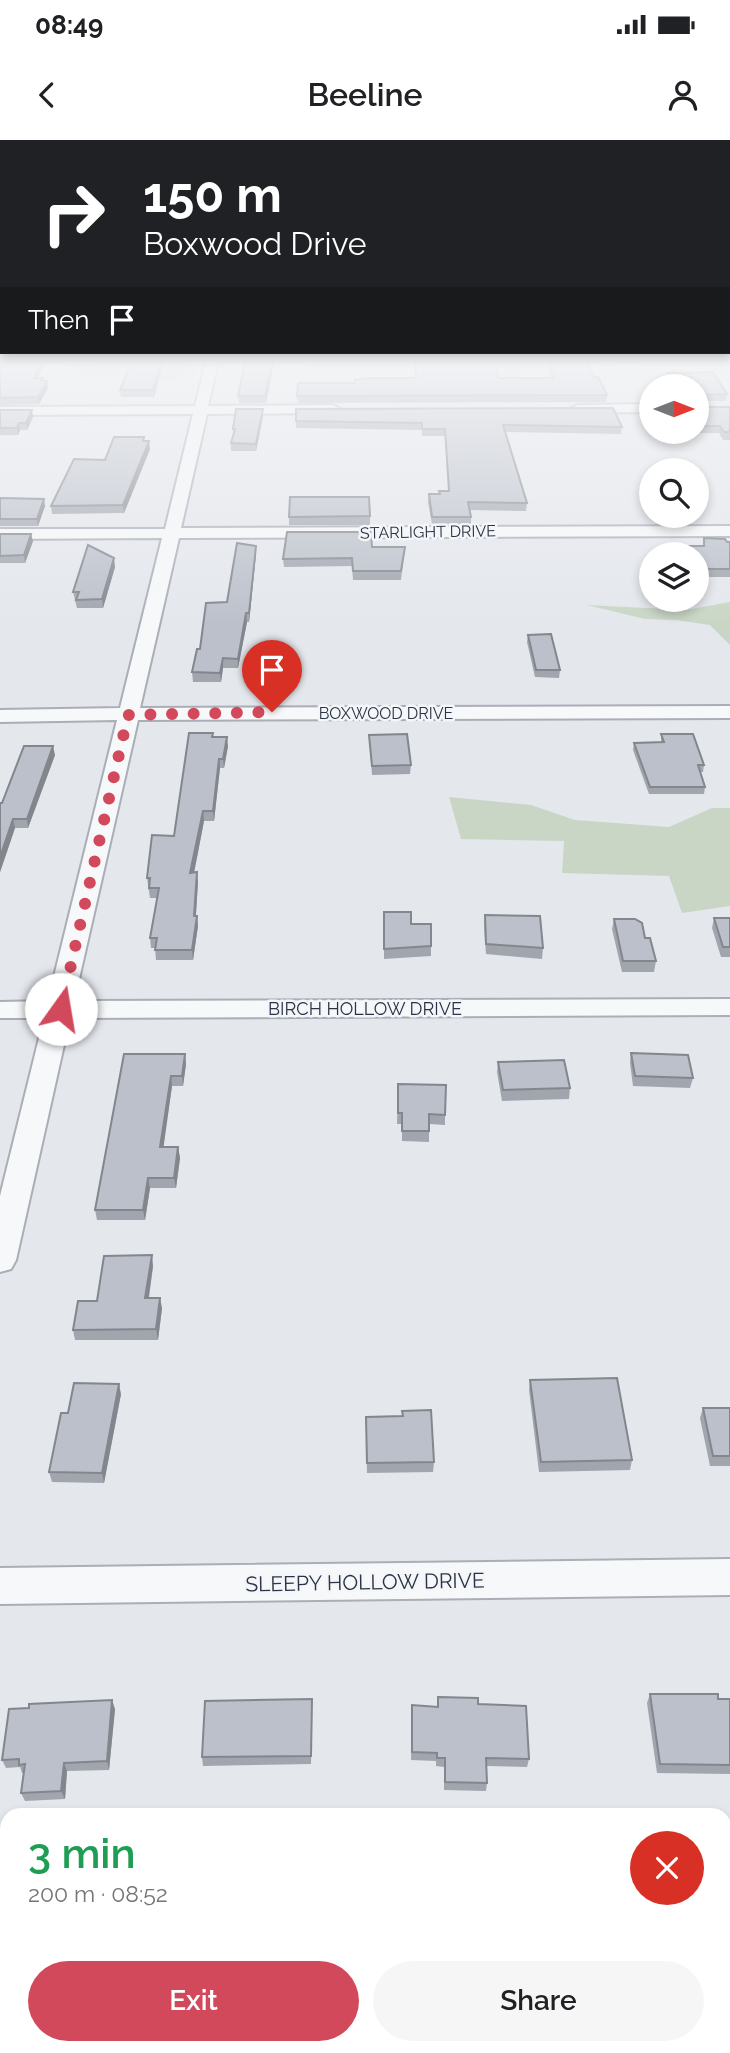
<!DOCTYPE html>
<html lang="en">
<head>
<meta charset="utf-8">
<style>
	:root { --surface:#fff; --page:#f6f6f6; --text:#202124; --muted:#757577; --accent:#d1495b }
	body { margin:0; font-family:Raleway,sans-serif; background:var(--page); color:var(--text); height:100vh; display:flex; flex-direction:column; font-size:26px; white-space:nowrap }
	* { box-sizing:border-box; margin:0 }
	p { font-size:23px; color:var(--muted) }
	.icon { flex:none; width:38px; height:38px; fill:none; stroke:currentColor; stroke-width:2; stroke-linecap:round; stroke-linejoin:round }
	.map { position:relative; flex:1; overflow:hidden }
	.details { position:absolute; left:0px; top:1668px; width:732px; height:247px; display:flex; flex-direction:column; background:var(--surface); border-radius:21px 21px 0 0; box-shadow:0 4px 10px #0003 }
	.details>* { flex:none }
	.banner { position:absolute; left:0px; top:0px; width:732px; height:214px; box-shadow:0 4px 10px #0003; background:#202124; color:#fff; overflow:hidden }
	.needle { width:46px; rotate:90deg }
	.buttons { position:absolute; left:639px; top:234px; display:grid; gap:14px }
	.buttons a { display:grid; place-items:center; width:70px; height:70px; border-radius:50%; background:var(--surface); box-shadow:0 4px 10px #0003; font-size:35px }
	.pin { position:absolute; display:grid; place-items:center; width:60px; height:60px; color:#fff; margin:-72px -30px; border-radius:50% 50% 50% 0; rotate:-45deg; box-shadow:0 0 7px #0007 }
	.pin .icon { rotate:45deg }
	.me { position:absolute; width:77px; margin:-38px; rotate:13deg; stroke-linejoin:round; filter:drop-shadow(0 0 5px #0008) }
	.turn { display:flex; align-items:center; gap:24px; height:147px; padding:0 28px; font-size:32px }
	.turn .icon { width:91px; height:91px; stroke-width:2.5 }
	.turn b { display:block; font-size:49px; line-height:60px }
	.then { display:flex; align-items:center; height:66px; padding:0 28px; background:#0003; gap:14px; font-size:26px }
	.round { display:grid; place-items:center; flex:none; width:74px; height:74px; border-radius:37px; background:var(--page) }
	.overview { display:flex; align-items:center; justify-content:space-between; height:119px; padding:0 28px }
	h1 { font-size:42px; font-weight:600; line-height:52px; color:#1e9e55 }
	.cta { display:flex; gap:14px; margin-top:auto; padding:14px 28px }
	.cta a { flex:1; height:80px; border-radius:42px; background:var(--accent); color:#fff; font-size:28px; font-weight:600; line-height:80px; text-align:center }
	.cta a+a { background:var(--page); color:var(--text) }
	.status { display:flex; justify-content:space-between; align-items:center; height:49px; padding:0 35px; background:var(--surface); direction:ltr }
	.status svg { height:19px; fill:currentColor }
	header { display:flex; justify-content:space-between; align-items:center; height:91px; padding:0 28px; background:var(--surface); font-size:32px; font-weight:600 }
	.map>svg:first-child { display:block }
	.green { fill:#c9d6c5 }
	.lines { fill:none; stroke-linecap:round; stroke-linejoin:round }
	.minor-casing { stroke:#a9aeb7; stroke-width:4 }
	.minor { fill:#f7f8fa; fill-rule:evenodd }
	.wall { fill:#a1a5ae }
	.shaded-wall { fill:#83868d }
	.building { fill:#bbc0ca; stroke:#83868d; stroke-width:2 }
	.route { stroke:#d1495b; stroke-width:12; stroke-dasharray:0 21.6 }
	.labels { text-anchor:middle; dominant-baseline:central; stroke-width:5; stroke-linejoin:round; paint-order:stroke }
	.far-street-label { font-size:16px; fill:#2b3445; stroke:#f4f6f9 }
	.street-label { font-size:18px; fill:#2b3445; stroke:#f4f6f9 }
	.near-street-label { font-size:21px; fill:#2b3445; stroke:#f4f6f9 }
</style>
</head>
<body>
<div class="status"><b>08:49</b><svg viewBox="0 0 49 12"><path d="M0 12V9h3v3zM5 12V6h3v6zM10 12V3h3v9zM15 12V0h3v12zM26 1h20v11H26zM47 4h2v5h-2z"/></svg></div>
<header><svg class="icon" aria-label="back" viewBox="0 0 24 24"><path d="M15 5l-7 7 7 7"/></svg>Beeline<svg class="icon" aria-label="person" viewBox="0 0 24 24"><circle cx="12" cy="8" r="4"/><path d="M4 21q1-7 8-7t8 7"/></svg></header>
<div class="map">
<svg width="730" height="1913" viewBox="0 0 730 1913">
	<rect width="100%" height="100%" fill="#e4e7ec"/>
	<path class="green" d="M 71,218 L 95,218 L 99,222 L 196,223 L 195,235 L 173,239 L 80,237 L 75,222 L 64,220 Z
		M 312,218 L 411,218 L 416,222 C 521,222 625,218 730,218 L 730,221 L 616,220 L 513,237 L 448,224 L 404,229 L 311,229 Z
		M 730,462 L 730,505 L 710,485 L 676,480 L 645,479 L 587,465 L 686,470 Z
		M 449,657 L 531,665 L 575,680 L 669,687 L 712,668 L 730,668 L 730,766 L 682,773 L 669,736 L 562,733 L 564,701 L 461,699 Z"/>
	<g class="lines">
		<g class="minor-casing">
			<path id="minor" d="M 207,218 L 219,218 L 208,266 L 333,265 L 340,269 L 333,273 L 207,274 L 181,388 L 730,386 L 730,396 L 179,398 L 140,568 L 730,566 L 730,578 L 138,580 L 74,861 L 730,859 L 730,875 L 70,878 L 16,1120 L 11,1129 L 0,1132 L 0,1056 L 44,878 L 0,878 L 0,862 L 48,861 L 117,580 L 0,582 L 0,570 L 120,568 L 162,398 L 0,399 L 0,389 L 165,389 L 193,274 L 0,275 L 0,267 L 195,266 Z
				M 651,264 L 651,272 L 577,273 L 570,269 L 577,265 Z
				M 730,1419 L 730,1455 L 0,1464 L 0,1428 Z"/>
		</g>
		<use href="#minor" class="minor"/>
	</g>
	<path class="wall" d="M 0,218 L 47,218 L 38,238 L 43,238 L 44,241 L 47,241 L 48,248 L 39,264 L 0,265 Z
		M 133,218 L 165,218 L 154,257 L 121,257 L 120,250 Z
		M 246,218 L 275,218 L 266,263 L 239,263 L 238,256 Z
		M 414,218 L 499,238 L 551,238 L 545,218 L 586,218 L 593,237 L 607,255 L 606,262 L 298,263 L 297,256 L 355,243 L 415,238 Z
		M 668,233 L 727,254 L 726,261 L 696,261 L 696,247 L 671,247 L 667,240 Z
		M 696,267 L 730,267 L 730,300 L 723,300 L 719,293 L 697,293 Z
		M 296,269 L 622,287 L 621,294 L 506,292 L 527,363 L 526,371 L 470,370 L 471,377 L 471,384 L 432,384 L 428,362 L 429,354 L 439,354 L 439,351 L 449,351 L 445,296 L 422,296 L 422,290 L 296,288 Z
		M 0,270 L 33,277 L 27,290 L 20,290 L 18,295 L 0,295 Z
		M 263,276 L 256,311 L 231,311 L 231,303 L 233,296 L 233,289 Z
		M 145,301 L 150,309 L 124,373 L 52,374 L 51,366 L 105,320 Z
		M 0,358 L 45,366 L 38,386 L 0,386 Z
		M 370,376 L 370,385 L 289,385 L 289,377 Z
		M 0,394 L 33,401 L 25,423 L 0,423 Z
		M 704,398 L 730,402 L 730,437 L 696,437 L 696,415 L 660,414 L 661,406 L 703,406 Z
		M 372,407 L 405,407 L 401,440 L 353,440 L 352,426 L 284,427 L 283,419 Z
		M 256,414 L 249,482 L 247,482 L 238,528 L 223,528 L 221,542 L 193,542 L 192,532 L 200,509 Z
		M 115,427 L 103,468 L 77,468 L 73,452 Z
		M 528,495 L 560,530 L 559,538 L 535,537 L 527,502 Z
		M 661,594 L 704,625 L 703,632 L 700,632 L 705,647 L 704,654 L 649,654 L 633,610 L 634,603 L 661,602 Z
		M 369,595 L 411,625 L 410,634 L 372,635 Z
		M 213,597 L 228,606 L 224,628 L 220,628 L 214,681 L 204,681 L 194,733 L 198,742 L 196,776 L 197,776 L 198,786 L 193,820 L 156,820 L 155,808 L 151,808 L 150,798 L 157,758 L 150,758 L 147,738 L 174,696 Z
		M 55,615 L 28,688 L 15,688 L 0,732 L 0,663 L 2,663 Z
		M 384,772 L 411,784 L 431,806 L 431,816 L 384,819 Z
		M 485,775 L 543,808 L 542,819 L 486,814 L 484,785 Z
		M 714,778 L 730,778 L 730,817 L 721,817 L 712,788 Z
		M 614,779 L 656,821 L 654,832 L 622,832 L 612,789 Z
		M 631,913 L 693,938 L 690,948 L 633,946 L 630,923 Z
		M 124,914 L 185,914 L 186,924 L 183,946 L 172,946 L 163,1007 L 178,1007 L 180,1018 L 176,1048 L 150,1048 L 145,1080 L 97,1080 L 95,1070 Z
		M 498,922 L 570,948 L 569,959 L 502,961 L 497,932 Z
		M 398,944 L 445,975 L 445,985 L 429,984 L 429,1002 L 402,1001 L 402,984 L 397,984 Z
		M 153,1126 L 149,1158 L 162,1168 L 158,1200 L 75,1200 L 73,1190 L 97,1161 Z
		M 530,1240 L 632,1320 L 630,1330 L 539,1332 L 529,1250 Z
		M 121,1254 L 104,1343 L 52,1342 L 49,1332 L 68,1273 Z
		M 703,1268 L 730,1268 L 730,1326 L 710,1326 L 700,1278 Z
		M 402,1271 L 434,1322 L 433,1332 L 367,1333 L 366,1277 L 402,1276 Z
		M 650,1554 L 730,1559 L 730,1634 L 657,1633 L 647,1563 Z
		M 438,1557 L 478,1564 L 529,1619 L 527,1627 L 487,1626 L 487,1643 L 486,1651 L 444,1650 L 444,1627 L 436,1626 L 436,1621 L 411,1620 L 412,1574 L 437,1567 Z
		M 312,1567 L 311,1624 L 203,1626 L 202,1617 Z
		M 115,1569 L 109,1630 L 67,1631 L 65,1659 L 25,1661 L 21,1653 L 24,1633 L 22,1633 L 20,1627 L 6,1628 L 2,1620 Z"/>
	<path class="shaded-wall" d="M 43,218 L 47,218 L 35,245 L 34,238 Z
		M 162,218 L 165,218 L 154,257 L 153,250 Z
		M 273,218 L 275,218 L 266,263 L 265,256 Z
		M 47,241 L 48,248 L 39,264 L 38,257 Z
		M 263,269 L 263,276 L 256,311 L 256,304 Z
		M 32,270 L 33,277 L 27,290 L 26,283 Z
		M 19,283 L 20,290 L 18,295 L 17,288 Z
		M 149,301 L 150,309 L 124,373 L 123,365 Z
		M 44,359 L 45,366 L 38,386 L 37,379 Z
		M 31,394 L 33,401 L 25,423 L 24,415 Z
		M 256,406 L 256,414 L 249,482 L 249,473 Z
		M 114,418 L 115,427 L 103,468 L 102,459 Z
		M 246,473 L 247,482 L 238,528 L 238,519 Z
		M 223,518 L 223,528 L 221,542 L 220,533 Z
		M 227,597 L 228,606 L 224,628 L 223,619 Z
		M 53,606 L 55,615 L 28,688 L 27,679 Z
		M 219,619 L 220,628 L 214,681 L 213,671 Z
		M 203,671 L 204,681 L 192,743 L 190,733 Z
		M 13,679 L 15,688 L 0,732 L 0,717 Z
		M 197,732 L 198,742 L 195,786 L 194,776 Z
		M 197,776 L 198,786 L 193,820 L 192,810 Z
		M 185,914 L 186,924 L 183,946 L 182,936 Z
		M 171,936 L 172,946 L 162,1018 L 160,1007 Z
		M 178,1007 L 180,1018 L 176,1048 L 174,1038 Z
		M 148,1038 L 150,1048 L 145,1080 L 143,1070 Z
		M 152,1115 L 153,1126 L 147,1168 L 145,1158 Z
		M 160,1158 L 162,1168 L 158,1200 L 156,1189 Z
		M 119,1244 L 121,1254 L 104,1343 L 102,1333 Z
		M 112,1560 L 115,1569 L 109,1630 L 107,1621 Z
		M 64,1623 L 67,1631 L 65,1659 L 61,1651 Z"/>
	<path class="building" d="M 0,218 L 43,218 L 34,238 L 43,238 L 41,241 L 47,241 L 38,257 L 0,258 Z
		M 133,218 L 162,218 L 153,250 L 120,250 Z
		M 246,218 L 273,218 L 265,256 L 238,256 Z
		M 415,218 L 493,218 L 499,238 L 553,238 L 548,218 L 586,218 L 593,237 L 598,237 L 607,255 L 297,256 L 298,243 L 355,243 L 355,240 L 368,238 L 416,238 Z
		M 713,232 L 727,254 L 696,255 L 696,247 L 676,247 L 668,233 Z
		M 696,267 L 730,267 L 730,292 L 724,292 L 720,286 L 699,286 L 696,282 Z
		M 613,268 L 622,287 L 503,285 L 527,363 L 468,362 L 471,377 L 432,377 L 429,354 L 440,354 L 439,351 L 449,351 L 445,289 L 422,289 L 422,283 L 296,281 L 296,269 Z
		M 236,269 L 263,269 L 256,304 L 231,303 L 235,289 L 233,289 Z
		M 0,270 L 32,270 L 26,283 L 19,283 L 17,288 L 0,288 Z
		M 114,297 L 144,297 L 143,301 L 149,301 L 123,365 L 51,366 L 74,319 L 105,320 Z
		M 290,357 L 369,357 L 370,376 L 289,377 Z
		M 0,358 L 44,359 L 37,379 L 0,379 Z
		M 287,392 L 371,392 L 372,407 L 405,407 L 401,431 L 353,431 L 352,418 L 283,419 Z
		M 0,394 L 31,394 L 24,415 L 0,416 Z
		M 704,398 L 725,399 L 727,402 L 730,402 L 730,429 L 696,429 L 696,415 L 664,415 L 661,406 L 704,406 Z
		M 237,403 L 256,406 L 249,473 L 246,473 L 238,519 L 223,518 L 220,533 L 192,532 L 197,509 L 200,509 L 206,463 L 227,462 Z
		M 88,405 L 114,418 L 102,459 L 76,460 L 79,452 L 73,452 Z
		M 551,494 L 560,530 L 536,530 L 528,495 Z
		M 189,593 L 213,593 L 212,597 L 227,597 L 223,619 L 219,619 L 213,671 L 203,671 L 190,733 L 197,732 L 194,776 L 197,776 L 192,810 L 155,810 L 157,798 L 150,798 L 159,748 L 149,748 L 150,738 L 147,738 L 152,695 L 174,696 Z
		M 407,594 L 411,625 L 372,626 L 369,595 Z
		M 661,594 L 693,594 L 704,625 L 698,625 L 705,647 L 650,647 L 634,603 L 664,602 Z
		M 24,606 L 53,606 L 27,679 L 13,679 L 0,717 L 0,663 L 2,663 Z
		M 384,772 L 411,772 L 411,784 L 431,784 L 431,806 L 384,809 Z
		M 485,775 L 540,776 L 543,808 L 486,804 Z
		M 714,778 L 730,778 L 730,807 L 723,807 Z
		M 614,779 L 635,779 L 642,783 L 645,798 L 650,798 L 656,821 L 623,821 Z
		M 631,913 L 688,915 L 693,938 L 635,936 Z
		M 124,914 L 185,914 L 182,936 L 171,936 L 160,1007 L 178,1007 L 174,1038 L 148,1038 L 143,1070 L 95,1070 Z
		M 564,920 L 570,948 L 503,950 L 498,922 Z
		M 398,944 L 446,945 L 445,975 L 429,974 L 429,991 L 402,991 L 402,973 L 398,973 Z
		M 152,1115 L 145,1158 L 160,1158 L 156,1189 L 73,1190 L 78,1161 L 97,1161 L 104,1116 Z
		M 617,1238 L 632,1320 L 541,1322 L 530,1240 Z
		M 74,1243 L 119,1244 L 102,1333 L 49,1332 L 61,1273 L 68,1273 Z
		M 703,1268 L 730,1268 L 730,1316 L 713,1316 Z
		M 431,1270 L 434,1322 L 367,1323 L 366,1277 L 403,1276 L 402,1271 Z
		M 650,1554 L 718,1554 L 718,1559 L 730,1559 L 730,1625 L 660,1624 Z
		M 438,1557 L 478,1558 L 478,1564 L 526,1566 L 529,1619 L 486,1618 L 487,1643 L 445,1642 L 445,1618 L 437,1618 L 437,1613 L 412,1612 L 412,1565 L 438,1567 Z
		M 312,1559 L 311,1616 L 202,1617 L 205,1561 Z
		M 112,1560 L 107,1621 L 64,1623 L 61,1651 L 21,1653 L 25,1624 L 19,1625 L 19,1619 L 2,1620 L 9,1569 L 29,1568 L 29,1564 Z"/>
	<linearGradient id="sky" x2="0" y2="1"><stop stop-color="#8bb4dd"/><stop offset="0.45" stop-color="#f3f4f6"/><stop offset="1" stop-color="#f3f4f6" stop-opacity="0"/></linearGradient>
	<rect width="730" height="486" fill="url(#sky)"/>
	<g class="lines">
		<path class="route" d="M 61,869 L 128,575 L 272,572"/>
	</g>
	<g class="labels">
		<g class="far-street-label">
			<text transform="translate(428 392) rotate(-1)">STARLIGHT DRIVE</text>
			<text x="386" y="573">BOXWOOD DRIVE</text>
		</g>
		<g class="street-label">
			<text x="365" y="868">BIRCH HOLLOW DRIVE</text>
		</g>
		<g class="near-street-label">
			<text transform="translate(365 1442) rotate(-1)">SLEEPY HOLLOW DRIVE</text>
		</g>
	</g>
</svg>
<div class="buttons">
<a><svg class="needle" viewBox="-14 -14 28 28"><path d="M0-13l5 13h-10z" fill="#e53935"/><path d="M0 13l5-13h-10z" fill="#757577"/></svg></a>
<a><svg class="icon" aria-label="search" viewBox="0 0 24 24"><circle cx="10" cy="10" r="6"/><path d="M15 15l6 6"/></svg></a>
<a><svg class="icon" aria-label="layers" viewBox="0 0 24 24"><path d="M12 4l9 5-9 5-9-5zM3 14l9 5 9-5"/></svg></a>
</div>
<div class="pin" style="left:272px;top:572px;background:#d93025"><svg class="icon" aria-label="arrive" viewBox="0 0 24 24"><path d="M6 21V4h12l-3 4 3 4H6"/></svg></div>
<svg class="me" style="left:61px;top:869px" viewBox="-20 -20 40 40"><circle r="19" fill="#fff"/><path d="M0-13L10 11 0 6-10 11z" fill="#d1495b"/></svg>
<div class="banner">
<div class="turn"><svg class="icon" aria-label="right" viewBox="0 0 24 24"><path d="M7 20v-9h11M14 6l5 5-5 5"/></svg><div><b>150 m</b>Boxwood Drive</div></div>
<div class="then">Then<svg class="icon" aria-label="arrive" viewBox="0 0 24 24"><path d="M6 21V4h12l-3 4 3 4H6"/></svg></div>
</div>
<section class="details">
<div class="overview"><div><h1>3 min</h1><p>200 m · 08:52</p></div><a class="round" style="background:#d93025;color:#fff"><svg class="icon" aria-label="close" viewBox="0 0 24 24"><path d="M6 6l12 12M18 6L6 18"/></svg></a></div>
<div class="cta"><a>Exit</a><a>Share</a></div>
</section>
</div>
</body>
</html>
